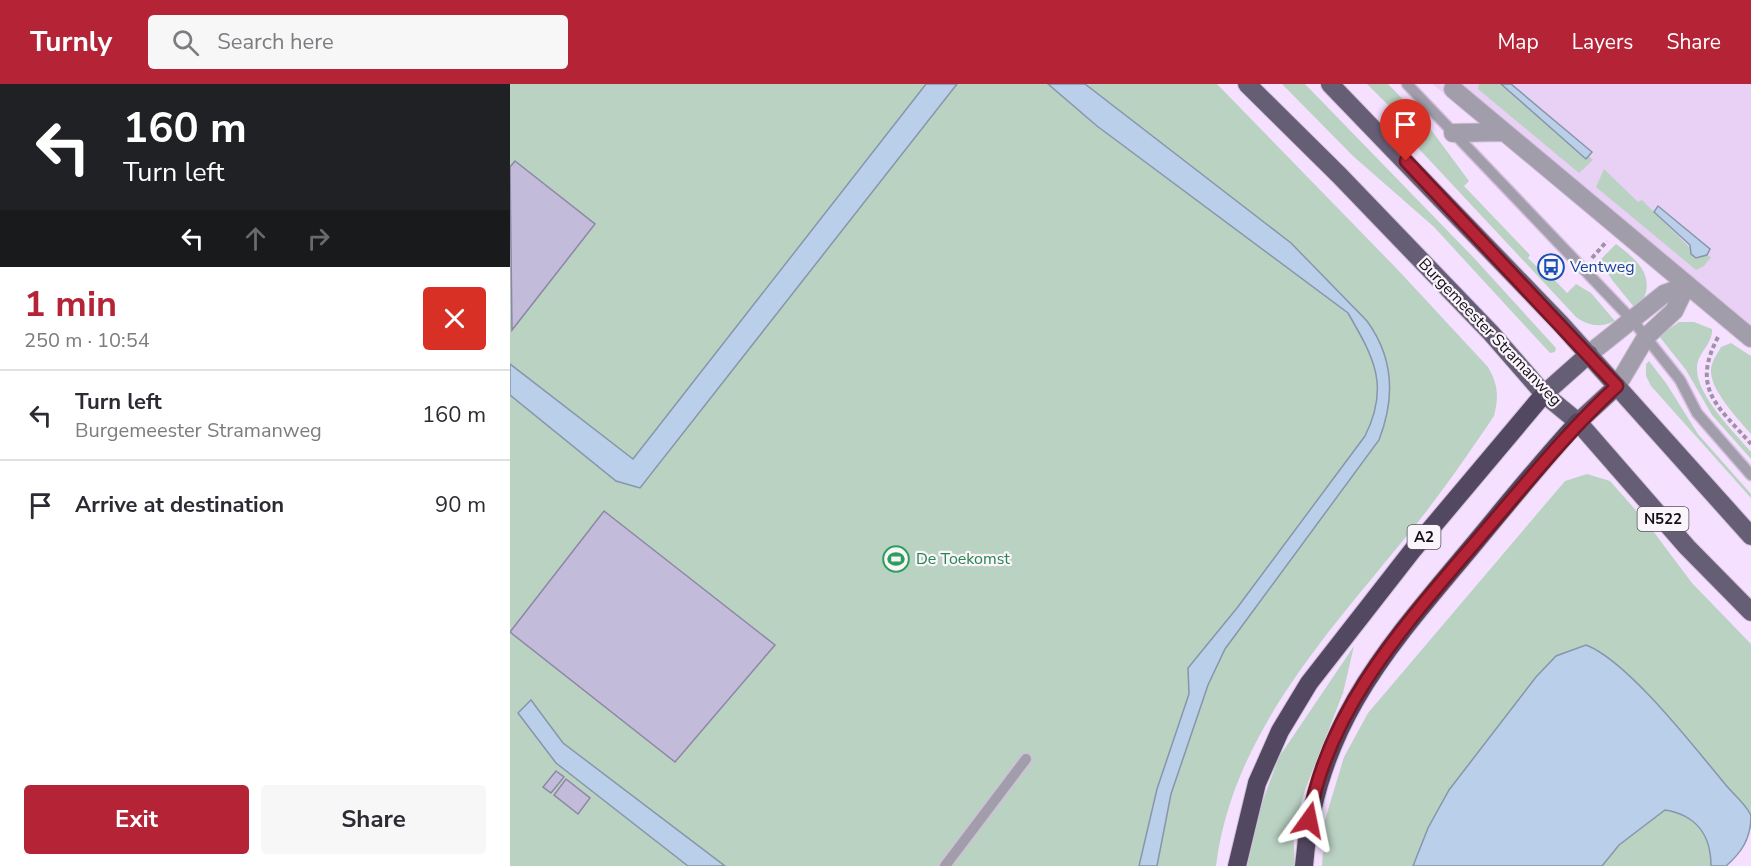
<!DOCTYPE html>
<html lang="en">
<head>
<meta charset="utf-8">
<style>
	:root { --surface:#fff; --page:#f7f7f7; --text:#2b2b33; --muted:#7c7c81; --line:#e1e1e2; --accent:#b52337 }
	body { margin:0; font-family:"Nunito Sans",sans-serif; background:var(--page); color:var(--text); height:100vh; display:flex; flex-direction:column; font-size:22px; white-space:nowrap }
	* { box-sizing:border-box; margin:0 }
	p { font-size:20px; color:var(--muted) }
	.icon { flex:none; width:33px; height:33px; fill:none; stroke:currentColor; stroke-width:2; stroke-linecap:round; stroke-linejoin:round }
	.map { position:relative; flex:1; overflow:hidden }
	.panel { display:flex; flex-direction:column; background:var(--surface); width:510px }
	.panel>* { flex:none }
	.hud { background:#202124; color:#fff; overflow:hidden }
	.pin { position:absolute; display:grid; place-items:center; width:51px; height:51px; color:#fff; margin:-62px -26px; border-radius:50% 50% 50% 0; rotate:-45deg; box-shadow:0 0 6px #0007 }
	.pin .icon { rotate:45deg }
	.me { position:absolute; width:66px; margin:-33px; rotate:12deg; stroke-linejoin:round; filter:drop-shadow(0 0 4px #0008) }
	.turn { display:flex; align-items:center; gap:21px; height:126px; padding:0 24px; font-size:27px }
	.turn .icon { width:78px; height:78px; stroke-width:2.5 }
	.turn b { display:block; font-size:42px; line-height:51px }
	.lanes { display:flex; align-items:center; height:57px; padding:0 24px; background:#0003; justify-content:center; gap:30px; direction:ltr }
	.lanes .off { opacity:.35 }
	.round { display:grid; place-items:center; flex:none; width:63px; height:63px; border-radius:6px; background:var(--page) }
	.head { display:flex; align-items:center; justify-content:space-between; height:102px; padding:0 24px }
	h1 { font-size:36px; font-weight:700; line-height:45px; color:var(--accent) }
	.cta { display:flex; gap:12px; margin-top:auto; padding:12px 24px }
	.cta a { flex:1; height:69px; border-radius:6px; background:var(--accent); color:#fff; font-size:24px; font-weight:700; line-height:69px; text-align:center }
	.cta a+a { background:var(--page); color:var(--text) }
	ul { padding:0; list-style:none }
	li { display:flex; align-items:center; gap:18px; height:90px; padding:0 24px; border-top:2px solid var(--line) }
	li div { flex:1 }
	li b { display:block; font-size:22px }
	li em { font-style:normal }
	header { display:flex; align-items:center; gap:36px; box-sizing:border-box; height:84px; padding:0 30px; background:var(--accent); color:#fff }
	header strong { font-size:28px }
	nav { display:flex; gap:33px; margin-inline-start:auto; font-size:21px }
	.search { width:420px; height:54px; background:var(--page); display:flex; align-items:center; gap:15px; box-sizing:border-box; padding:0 21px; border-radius:6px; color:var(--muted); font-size:22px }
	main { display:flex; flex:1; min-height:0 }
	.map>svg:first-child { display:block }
	.built { fill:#e8d1f4 }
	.green { fill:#bad2c2 }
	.water { fill:#bacfe9; stroke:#8895aa; stroke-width:1.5 }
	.building { fill:#c2bbda; stroke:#8d86a4; stroke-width:1.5 }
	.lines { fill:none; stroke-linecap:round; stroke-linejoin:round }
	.lane-casing { stroke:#d1bfda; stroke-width:13 }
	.street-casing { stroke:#d1bfda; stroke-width:20 }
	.primary-casing { stroke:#d1bfda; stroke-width:20 }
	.highway-casing { stroke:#d1bfda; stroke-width:20 }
	.path { stroke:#a191a8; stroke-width:4; stroke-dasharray:4.5 3; stroke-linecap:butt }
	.lane { stroke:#a29daa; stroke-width:10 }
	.street { stroke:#a29daa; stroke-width:18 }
	.primary { stroke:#665e75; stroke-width:18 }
	.highway { stroke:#524861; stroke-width:18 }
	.route-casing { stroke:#761724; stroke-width:15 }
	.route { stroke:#b52337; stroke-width:10 }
	.labels { text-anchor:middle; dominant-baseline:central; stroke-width:4.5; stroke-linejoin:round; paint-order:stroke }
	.shield { fill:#f9f5fb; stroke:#59535c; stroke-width:1.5 }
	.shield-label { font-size:15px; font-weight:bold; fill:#150e18 }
	.transit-label { font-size:16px; fill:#164399; stroke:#f9f5fb; text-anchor:start }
	.street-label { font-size:16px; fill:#150e18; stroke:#f9f5fb }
	.leisure-label { font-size:16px; fill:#27864d; stroke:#f9f5fb; text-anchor:start }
</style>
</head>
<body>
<header>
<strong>Turnly</strong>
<div class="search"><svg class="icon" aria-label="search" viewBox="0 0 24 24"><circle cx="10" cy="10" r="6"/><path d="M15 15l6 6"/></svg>Search here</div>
<nav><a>Map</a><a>Layers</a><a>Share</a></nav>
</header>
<main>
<section class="panel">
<div class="hud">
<div class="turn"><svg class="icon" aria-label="left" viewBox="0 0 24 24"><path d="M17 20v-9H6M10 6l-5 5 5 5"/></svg><div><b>160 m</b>Turn left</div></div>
<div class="lanes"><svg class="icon" aria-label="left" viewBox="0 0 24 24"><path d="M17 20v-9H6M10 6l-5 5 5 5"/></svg><svg class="icon off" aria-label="ahead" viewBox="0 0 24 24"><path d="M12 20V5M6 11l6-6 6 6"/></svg><svg class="icon off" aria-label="right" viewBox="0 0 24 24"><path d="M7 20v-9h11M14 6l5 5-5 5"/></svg></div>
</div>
<div class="head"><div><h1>1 min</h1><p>250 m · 10:54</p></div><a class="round" style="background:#d93025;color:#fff"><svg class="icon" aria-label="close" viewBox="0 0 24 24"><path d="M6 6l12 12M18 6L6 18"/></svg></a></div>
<ul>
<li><svg class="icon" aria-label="left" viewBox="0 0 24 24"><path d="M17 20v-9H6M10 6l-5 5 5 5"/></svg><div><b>Turn left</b><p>Burgemeester Stramanweg</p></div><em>160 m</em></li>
<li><svg class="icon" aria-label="arrive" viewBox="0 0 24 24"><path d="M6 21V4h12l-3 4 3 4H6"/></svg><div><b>Arrive at destination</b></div><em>90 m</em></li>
</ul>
<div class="cta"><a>Exit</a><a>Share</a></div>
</section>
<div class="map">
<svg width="1241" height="782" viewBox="0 0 1241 782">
	<rect width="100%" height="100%" fill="#f5e1ff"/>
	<path class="built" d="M 922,0 L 1241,0 L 1241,246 L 988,50 Z"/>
	<path class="green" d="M 0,0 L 560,0 L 812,201 L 873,269 L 865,248 L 857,237 L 781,159 L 575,0 L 707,0 L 888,186 L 978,283 C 988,300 989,313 984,332 C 961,366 935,404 908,438 C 826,541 723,645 706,782 L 0,782 Z
		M 772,0 L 795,0 L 964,174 L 1046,264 L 1045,268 L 1040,269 L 924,143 L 843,72 Z
		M 857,0 L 878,0 L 916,39 L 959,97 L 954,102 L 1020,171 L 1018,174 L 1034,190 L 1037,188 L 1057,209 L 1066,200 L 1081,209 L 1105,237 C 1091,244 1078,242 1066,233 L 910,66 L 890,33 Z
		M 969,0 L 991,0 L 1076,74 L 1079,72 L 1083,76 L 1069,89 L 968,5 Z
		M 1094,85 L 1128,118 L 1132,116 L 1182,166 L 1201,173 L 1194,182 L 1186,186 L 1086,103 Z
		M 1106,160 C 1121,172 1141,185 1136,208 C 1134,215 1131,220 1124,223 L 1102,196 L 1090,176 Z
		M 1169,238 L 1184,238 L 1202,245 C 1203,260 1188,268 1187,283 C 1185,310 1224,348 1241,368 L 1241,375 L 1202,331 L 1176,286 L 1149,252 Z
		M 1221,259 L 1241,272 L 1241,350 C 1228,335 1199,305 1201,285 C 1202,277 1207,270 1211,263 Z
		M 1139,277 L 1156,299 L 1188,350 L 1241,410 L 1241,414 L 1141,302 L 1136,292 L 1136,280 Z
		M 1077,390 L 1100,397 L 1137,439 L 1182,499 L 1241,560 L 1241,732 L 1163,639 L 993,637 L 918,744 L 903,782 L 812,782 L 815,736 L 834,673 L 858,629 L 1055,397 Z
		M 844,562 L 833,609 L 795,706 L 783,745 L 785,782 L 737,782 L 746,735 L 769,673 Z
		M 1155,726 C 1186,731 1201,751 1201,782 L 1092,782 L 1109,761 Z"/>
	<path class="water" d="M 416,0 L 447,0 L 130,404 L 106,397 L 0,311 L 0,280 L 123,375 Z
		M 538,0 L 575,0 L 781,159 L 857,237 C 884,274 885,315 869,356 L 715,565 L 698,601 L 661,710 L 647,782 L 629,782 L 647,705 L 679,610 L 678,584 L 727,524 L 855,352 C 880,302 864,274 838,229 L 587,42 Z
		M 991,0 L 1001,0 L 1082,68 L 1076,75 Z
		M 1148,122 L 1200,165 L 1197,171 L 1186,174 L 1181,170 L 1180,161 L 1144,128 Z
		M 1076,561 C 1118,577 1184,663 1215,700 C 1222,709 1238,722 1241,732 C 1241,755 1231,769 1216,782 L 1201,782 C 1201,751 1186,731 1155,726 L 1109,761 L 1092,782 L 903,782 L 918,744 L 939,706 L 1026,593 L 1046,572 Z
		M 21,616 L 53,659 L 215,782 L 178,782 L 46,679 L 8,629 Z"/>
	<path class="building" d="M 5,77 L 85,140 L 2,246 L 0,83 Z
		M 94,427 L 265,561 L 165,678 L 0,548 Z
		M 46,687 L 54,693 L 41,709 L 33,703 Z
		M 56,695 L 80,714 L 68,730 L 44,711 Z"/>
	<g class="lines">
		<g class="lane-casing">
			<path id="lane" d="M 897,0 L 1123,237 L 1170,296 L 1187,329 L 1241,391
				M 435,782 L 516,675"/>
		</g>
		<g class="street-casing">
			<path id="street" d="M 943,5 L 1241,254
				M 943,49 L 993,48
				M 1079,270 L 1154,210 L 1176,202
				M 1107,302 L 1136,253 L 1164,227 L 1176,202"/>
		</g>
		<g class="primary-casing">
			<path id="primary" d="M 737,0 L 829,91 L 981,249 L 1034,310 L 1068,338 L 1177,463 L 1241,528
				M 820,0 L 1051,240 L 1241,452
				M 1034,310 L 1079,270
				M 1068,338 L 1107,302"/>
		</g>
		<g class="highway-casing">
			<path id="highway" d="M 727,782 L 747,699 L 770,647 L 799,599 L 902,467 L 1034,310
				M 794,782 C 805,644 874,567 959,466 C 995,423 1030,379 1068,338"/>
		</g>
		<path class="path" d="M 1082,174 L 1097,157
			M 1208,253 C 1181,305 1207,321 1241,360"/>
		<use href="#lane" class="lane"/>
		<use href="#street" class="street"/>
		<use href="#primary" class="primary"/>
		<use href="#highway" class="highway"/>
	</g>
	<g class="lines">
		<g class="route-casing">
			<path id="route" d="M 799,736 C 817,622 903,532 975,447 C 1018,397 1058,347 1107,302 L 896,77"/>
		</g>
		<use href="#route" class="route"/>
	</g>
	<defs>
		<g id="bus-ring" transform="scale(1.35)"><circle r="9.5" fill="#f9f5fb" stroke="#1a4fb4" stroke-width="1.5"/><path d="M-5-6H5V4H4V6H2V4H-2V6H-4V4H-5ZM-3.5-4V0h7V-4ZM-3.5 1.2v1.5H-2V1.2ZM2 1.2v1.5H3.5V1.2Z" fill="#1a4fb4"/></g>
		<g id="stadium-ring" transform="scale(1.35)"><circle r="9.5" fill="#f9f5fb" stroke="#2e9e5b" stroke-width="1.5"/><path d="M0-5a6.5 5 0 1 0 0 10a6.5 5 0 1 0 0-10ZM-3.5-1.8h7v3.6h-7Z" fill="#2e9e5b"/></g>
	</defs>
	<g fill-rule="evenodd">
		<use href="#bus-ring" x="1041" y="183"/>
		<use href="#stadium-ring" x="386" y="475"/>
	</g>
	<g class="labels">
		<g class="shield">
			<rect x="1127.5" y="423" width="51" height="24" rx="4.5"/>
			<rect x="897.5" y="441" width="33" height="24" rx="4.5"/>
		</g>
		<g class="shield-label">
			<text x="1153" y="435">N522</text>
			<text x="914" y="453">A2</text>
		</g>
		<g class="transit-label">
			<text x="1060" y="183">Ventweg</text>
		</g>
		<g class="street-label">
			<text transform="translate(980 248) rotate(46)">Burgemeester Stramanweg</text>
		</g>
		<g class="leisure-label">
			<text x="406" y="475">De Toekomst</text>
		</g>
	</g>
</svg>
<div class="pin" style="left:896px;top:77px;background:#d93025"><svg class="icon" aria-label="arrive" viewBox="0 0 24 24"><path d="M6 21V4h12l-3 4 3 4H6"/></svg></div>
<svg class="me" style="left:799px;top:736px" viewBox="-20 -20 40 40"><path d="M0-17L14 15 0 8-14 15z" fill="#b52337" stroke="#fff" stroke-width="4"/></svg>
</div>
</main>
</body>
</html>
